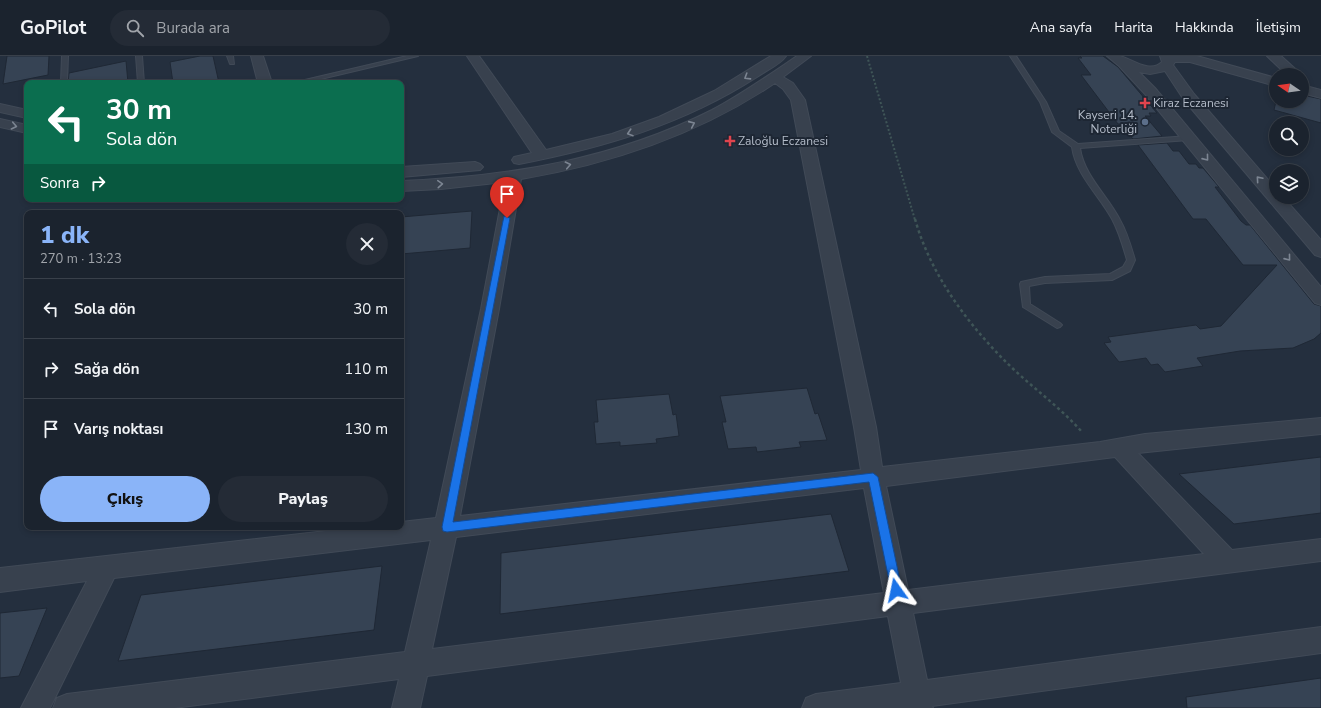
<!DOCTYPE html>
<html lang="tr">
<head>
<meta charset="utf-8">
<style>
	:root { --surface:#1b232e; --page:#242b36; --text:#f1f3f6; --muted:#a0a4aa; --line:#39404a; --accent:#8ab4f8 }
	body { margin:0; font-family:"Nunito Sans",sans-serif; background:var(--page); color:var(--text); height:100vh; display:flex; flex-direction:column; font-size:15px; white-space:nowrap }
	* { box-sizing:border-box; margin:0 }
	p { font-size:13px; color:var(--muted) }
	.icon { flex:none; width:22px; height:22px; fill:none; stroke:currentColor; stroke-width:2; stroke-linecap:round; stroke-linejoin:round }
	.map { position:relative; flex:1; overflow:hidden }
	.drawer { position:absolute; left:24px; top:154px; width:380px; height:320px; display:flex; flex-direction:column; background:var(--surface); border-radius:8px; box-shadow:0 2px 6px #0003,0 0 0 1px var(--line) }
	.drawer>* { flex:none }
	.top-card { position:absolute; left:24px; top:24px; width:380px; height:122px; border-radius:8px; box-shadow:0 2px 6px #0003,0 0 0 1px var(--line); background:#0b6e4f; color:#fff; overflow:hidden }
	.needle { width:26px; rotate:283deg }
	.tools { position:absolute; left:1269px; top:12px; display:grid; gap:8px }
	.tools a { display:grid; place-items:center; width:40px; height:40px; border-radius:50%; background:var(--surface); box-shadow:0 2px 6px #0003,0 0 0 1px var(--line); font-size:20px }
	.pin { position:absolute; display:grid; place-items:center; width:34px; height:34px; color:#fff; margin:-41px -17px; border-radius:50% 50% 50% 0; rotate:-45deg; box-shadow:0 0 4px #0007 }
	.pin .icon { rotate:45deg }
	.me { position:absolute; width:44px; margin:-22px; rotate:348deg; stroke-linejoin:round; filter:drop-shadow(0 0 3px #0008) }
	.turn { display:flex; align-items:center; gap:14px; height:84px; padding:0 16px; font-size:18px }
	.turn .icon { width:52px; height:52px; stroke-width:2.5 }
	.turn b { display:block; font-size:28px; line-height:34px }
	.then { display:flex; align-items:center; height:38px; padding:0 16px; background:#0003; gap:8px; font-size:15px }
	.round { display:grid; place-items:center; flex:none; width:42px; height:42px; border-radius:21px; background:var(--page) }
	.headline { display:flex; align-items:center; justify-content:space-between; height:68px; padding:0 16px }
	h1 { font-size:24px; font-weight:800; line-height:30px; color:var(--accent) }
	.button { display:flex; gap:8px; margin-top:auto; padding:8px 16px }
	.button a { flex:1; height:46px; border-radius:24px; background:var(--accent); color:#111; font-size:16px; font-weight:800; line-height:46px; text-align:center }
	.button a+a { background:var(--page); color:var(--text) }
	ul { padding:0; list-style:none }
	li { display:flex; align-items:center; gap:12px; height:60px; padding:0 16px; border-top:1px solid var(--line) }
	li div { flex:1 }
	li b { display:block; font-size:15px }
	li em { font-style:normal }
	header { display:flex; align-items:center; gap:24px; box-sizing:border-box; height:56px; padding:0 20px; background:var(--surface); border-bottom:1px solid var(--line) }
	header strong { font-size:19px }
	nav { display:flex; gap:22px; margin-inline-start:auto; font-size:14px }
	.search { width:280px; height:36px; background:var(--page); display:flex; align-items:center; gap:10px; box-sizing:border-box; padding:0 14px; border-radius:22px; color:var(--muted); font-size:15px }
	.map>svg:first-child { display:block }
	.building { fill:#364354; stroke:#1f2835 }
	.lines { fill:none; stroke-linecap:round; stroke-linejoin:round }
	.lane-casing { stroke:#414a57; stroke-width:2 }
	.street-casing { stroke:#414a57; stroke-width:2 }
	.path-far1 { stroke:#3f5557; stroke-width:2; stroke-dasharray:2 2; stroke-linecap:butt }
	.path { stroke:#3f5557; stroke-width:2.5; stroke-dasharray:3 3; stroke-linecap:butt }
	.lane { fill:#38414e; fill-rule:evenodd }
	.street { fill:#38414e; fill-rule:evenodd }
	.oneway { stroke:#7c8592 }
	.route { fill:#1a73e8; stroke:#114b97 }
	.health-dot { fill:#e0444e; stroke:#1d2633; stroke-width:1.5 }
	.service-dot { fill:#5c6f8a; stroke:#1d2633; stroke-width:1.5 }
	.labels { text-anchor:middle; dominant-baseline:central; stroke-width:4; stroke-linejoin:round; paint-order:stroke }
	.far-poi-label { font-size:12px; fill:#b4bcc9; stroke:#1d2633; text-anchor:start }
</style>
</head>
<body>
<header>
<strong>GoPilot</strong>
<div class="search"><svg class="icon" aria-label="search" viewBox="0 0 24 24"><circle cx="10" cy="10" r="6"/><path d="M15 15l6 6"/></svg>Burada ara</div>
<nav><a>Ana sayfa</a><a>Harita</a><a>Hakkında</a><a>İletişim</a></nav>
</header>
<div class="map">
<svg width="1321" height="652" viewBox="0 0 1321 652">
	<rect width="100%" height="100%" fill="#242f3e"/>
	<path class="building" d="M 7,0 L 49,0 L 48,19 L 3,28 Z
		M 200,0 L 213,0 L 219,27 L 173,27 L 170,6 Z
		M 1080,0 L 1103,0 L 1118,11 L 1157,57 L 1149,57 L 1151,60 L 1145,60 L 1162,80 L 1133,83 L 1121,68 L 1118,68 L 1081,19 L 1091,19 L 1078,2 L 1082,2 Z
		M 126,5 L 128,27 L 68,27 L 69,17 Z
		M 1302,39 L 1321,43 L 1321,67 L 1274,54 L 1276,45 L 1302,45 Z
		M 1167,87 L 1173,95 L 1179,95 L 1189,108 L 1196,108 L 1199,112 L 1203,112 L 1219,131 L 1215,131 L 1241,165 L 1246,169 L 1250,169 L 1314,248 L 1321,250 L 1321,277 L 1314,283 L 1293,292 L 1240,295 L 1197,302 L 1203,310 L 1165,316 L 1158,308 L 1151,309 L 1146,302 L 1119,306 L 1104,287 L 1111,286 L 1108,281 L 1196,269 L 1200,273 L 1221,270 L 1277,209 L 1243,209 L 1206,163 L 1193,163 L 1138,89 Z
		M 472,155 L 470,192 L 401,198 L 401,161 Z
		M 807,332 L 815,358 L 818,357 L 827,384 L 799,386 L 801,391 L 757,396 L 756,391 L 728,393 L 722,366 L 726,366 L 720,340 Z
		M 669,338 L 673,359 L 676,358 L 679,380 L 656,383 L 657,387 L 620,390 L 620,386 L 596,388 L 594,366 L 598,366 L 596,344 Z
		M 1321,401 L 1321,457 L 1234,468 L 1179,418 Z
		M 831,458 L 849,515 L 500,558 L 501,497 Z
		M 382,510 L 374,574 L 118,605 L 141,539 Z
		M 47,552 L 19,620 L 0,622 L 0,557 Z
		M 1321,622 L 1321,652 L 1187,652 L 1186,641 Z"/>
	<g class="lines">
		<g class="lane-casing">
			<path id="lane" d="M 62,0 L 68,0 L 67,27 L 61,27 Z
				M 136,0 L 142,0 L 144,27 L 138,27 Z
				M 227,0 L 233,0 L 234,8 L 230,8 Z
				M 407,0 L 418,0 L 304,27 L 292,27 Z
				M 1010,0 L 1016,0 L 1046,46 L 1059,75 L 1078,88 L 1189,80 L 1193,82 L 1189,84 L 1080,92 C 1084,120 1108,140 1120,164 C 1127,176 1131,190 1135,204 L 1130,215 L 1112,224 L 1045,227 L 1029,230 L 1030,248 L 1060,267 L 1062,269 L 1060,271 L 1057,272 L 1023,251 L 1020,228 L 1021,226 L 1045,221 L 1110,218 L 1123,211 L 1127,204 C 1123,190 1119,176 1112,163 C 1099,139 1076,119 1072,91 L 1052,76 L 1040,46 Z"/>
		</g>
		<g class="street-casing">
			<path id="street" d="M 251,0 L 263,0 L 272,27 L 258,27 Z
				M 467,0 L 479,0 L 546,94 L 612,78 L 659,61 L 714,35 L 771,0 L 786,0 C 780,9 765,15 757,21 C 684,68 603,92 519,108 L 514,107 L 512,104 L 514,101 L 532,97 Z
				M 797,0 L 811,0 L 783,21 L 793,27 L 805,44 L 876,371 L 882,411 L 1100,386 L 1145,378 L 1321,362 L 1321,378 L 1138,397 L 1232,494 L 1321,483 L 1321,505 L 913,557 L 927,624 L 1321,571 L 1321,597 L 932,650 L 933,652 L 802,652 L 806,642 L 816,638 L 901,627 L 888,560 L 427,620 L 420,652 L 392,652 L 399,623 L 174,652 L 53,652 L 57,642 L 67,638 L 405,596 L 431,484 L 114,522 L 50,652 L 21,652 L 87,525 L 0,536 L 0,512 L 361,471 L 401,471 L 401,466 L 436,462 L 481,253 L 505,126 L 441,133 L 401,135 L 401,125 C 508,121 615,103 712,54 C 742,38 769,19 797,0 ZM 775,27 L 783,33 L 791,44 L 854,371 L 861,414 L 460,460 L 499,253 L 521,123 C 611,108 699,78 775,27 ZM 1115,401 L 1204,498 L 908,534 L 886,430 ZM 864,432 L 884,537 L 432,593 L 456,481 Z
				M 1107,0 C 1111,0 1116,0 1120,0 C 1132,3 1150,18 1162,6 L 1160,0 L 1197,0 L 1276,22 L 1276,30 L 1190,6 L 1175,6 L 1173,9 L 1194,38 L 1276,133 L 1276,141 L 1283,141 L 1321,184 L 1321,201 L 1315,199 L 1184,44 L 1165,15 L 1150,18 L 1139,16 L 1155,32 L 1321,231 L 1321,249 L 1315,247 L 1145,38 L 1119,10 Z
				M 1267,0 L 1281,0 L 1302,19 L 1287,19 Z
				M 1302,29 L 1321,34 L 1321,42 L 1302,37 Z
				M 0,48 L 27,54 L 27,62 L 0,56 Z
				M 0,63 L 27,69 L 27,77 L 0,71 Z
				M 475,106 L 480,108 L 483,111 L 480,114 L 401,121 L 401,111 Z"/>
		</g>
		<path class="path-far1" d="M 867,0 L 915,164"/>
		<path class="path" d="M 915,163 C 930,217 966,266 1006,306 C 1030,330 1059,350 1082,376"/>
		<use href="#lane" class="lane"/>
		<use href="#street" class="street"/>
	</g>
	<defs><path id="oneway-chevron" d="M-2-3.5L2.5 0L-2 3.5" fill="none" stroke-width="1.6" stroke-linecap="round" stroke-linejoin="round"/></defs>
	<g class="oneway">
		<use href="#oneway-chevron" transform="translate(747 21) rotate(148)"/>
		<use href="#oneway-chevron" transform="translate(692 68) rotate(-24)"/>
		<use href="#oneway-chevron" transform="translate(14 70) rotate(12)"/>
		<use href="#oneway-chevron" transform="translate(630 77) rotate(162)"/>
		<use href="#oneway-chevron" transform="translate(1206 102) rotate(51)"/>
		<use href="#oneway-chevron" transform="translate(568 109) rotate(-12)"/>
		<use href="#oneway-chevron" transform="translate(1259 123) rotate(-131)"/>
		<use href="#oneway-chevron" transform="translate(440 128) rotate(-4)"/>
		<use href="#oneway-chevron" transform="translate(1288 202) rotate(51)"/>
	</g>
	<path class="route" d="M 504,160 L 510,162 L 453,466 L 873,417 L 878,421 L 902,534 L 900,537 L 896,539 L 892,537 L 891,534 L 869,426 L 447,476 L 443,475 L 442,471 Z"/>
	<g class="health-dot">
		<path d="M1143 41h4v4h4v4h-4v4h-4v-4h-4v-4h4z"/>
		<path d="M728 79h4v4h4v4h-4v4h-4v-4h-4v-4h4z"/>
	</g>
	<circle class="service-dot" cx="1145" cy="66" r="4"/>
	<g class="labels">
		<g class="far-poi-label">
			<text x="1153" y="47">Kiraz Eczanesi</text>
			<text x="1137" y="59" text-anchor="end">Kayseri 14.<tspan x="1137" dy="14">Noterliği</tspan></text>
			<text x="738" y="85">Zaloğlu Eczanesi</text>
		</g>
	</g>
</svg>
<div class="tools">
<a><svg class="needle" viewBox="-14 -14 28 28"><path d="M0-13l5 13h-10z" fill="#e53935"/><path d="M0 13l5-13h-10z" fill="#a0a4aa"/></svg></a>
<a><svg class="icon" aria-label="search" viewBox="0 0 24 24"><circle cx="10" cy="10" r="6"/><path d="M15 15l6 6"/></svg></a>
<a><svg class="icon" aria-label="layers" viewBox="0 0 24 24"><path d="M12 4l9 5-9 5-9-5zM3 14l9 5 9-5"/></svg></a>
</div>
<div class="pin" style="left:507px;top:162px;background:#d93025"><svg class="icon" aria-label="arrive" viewBox="0 0 24 24"><path d="M6 21V4h12l-3 4 3 4H6"/></svg></div>
<svg class="me" style="left:896px;top:534px" viewBox="-20 -20 40 40"><path d="M0-17L14 15 0 8-14 15z" fill="#1a73e8" stroke="#fff" stroke-width="4"/></svg>
<div class="top-card">
<div class="turn"><svg class="icon" aria-label="left" viewBox="0 0 24 24"><path d="M17 20v-9H6M10 6l-5 5 5 5"/></svg><div><b>30 m</b>Sola dön</div></div>
<div class="then">Sonra<svg class="icon" aria-label="right" viewBox="0 0 24 24"><path d="M7 20v-9h11M14 6l5 5-5 5"/></svg></div>
</div>
<section class="drawer">
<div class="headline"><div><h1>1 dk</h1><p>270 m · 13:23</p></div><a class="round"><svg class="icon" aria-label="close" viewBox="0 0 24 24"><path d="M6 6l12 12M18 6L6 18"/></svg></a></div>
<ul>
<li><svg class="icon" aria-label="left" viewBox="0 0 24 24"><path d="M17 20v-9H6M10 6l-5 5 5 5"/></svg><div><b>Sola dön</b></div><em>30 m</em></li>
<li><svg class="icon" aria-label="right" viewBox="0 0 24 24"><path d="M7 20v-9h11M14 6l5 5-5 5"/></svg><div><b>Sağa dön</b></div><em>110 m</em></li>
<li><svg class="icon" aria-label="arrive" viewBox="0 0 24 24"><path d="M6 21V4h12l-3 4 3 4H6"/></svg><div><b>Varış noktası</b></div><em>130 m</em></li>
</ul>
<div class="button"><a>Çıkış</a><a>Paylaş</a></div>
</section>
</div>
</body>
</html>
